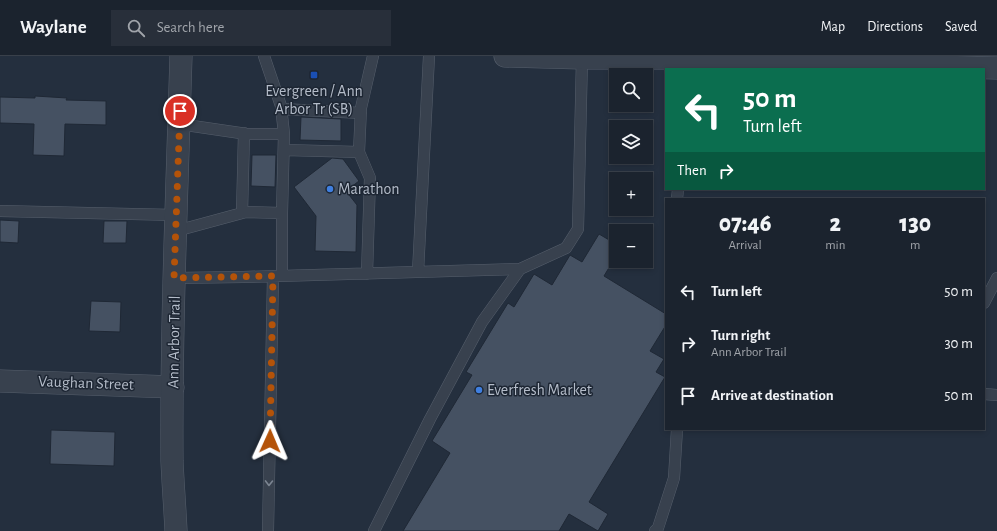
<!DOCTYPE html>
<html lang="en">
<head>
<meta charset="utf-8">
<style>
	:root { --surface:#1b232e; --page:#282f3a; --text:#f1f3f6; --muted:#a0a4aa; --line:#39404a }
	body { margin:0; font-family:"Alegreya Sans",sans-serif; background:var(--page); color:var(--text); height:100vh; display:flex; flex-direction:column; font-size:15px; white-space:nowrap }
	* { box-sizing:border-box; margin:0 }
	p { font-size:13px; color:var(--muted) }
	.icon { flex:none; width:22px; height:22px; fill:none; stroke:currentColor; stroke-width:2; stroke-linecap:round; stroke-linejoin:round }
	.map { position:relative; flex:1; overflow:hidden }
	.sheet { position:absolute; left:665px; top:142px; width:320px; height:232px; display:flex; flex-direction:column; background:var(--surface); border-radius:0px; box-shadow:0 2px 6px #0003,0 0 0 1px var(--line) }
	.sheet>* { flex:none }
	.guide { position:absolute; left:665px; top:12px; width:320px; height:122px; border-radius:0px; box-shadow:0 2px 6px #0003,0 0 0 1px var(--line); background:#0b6e4f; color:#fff; overflow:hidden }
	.fabs { position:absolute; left:609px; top:12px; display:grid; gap:8px }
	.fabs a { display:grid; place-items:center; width:44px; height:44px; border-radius:0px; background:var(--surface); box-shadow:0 2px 6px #0003,0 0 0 1px var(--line); font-size:20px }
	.pin { position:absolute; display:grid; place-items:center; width:34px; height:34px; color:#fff; margin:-17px; border:2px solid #fff; border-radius:50%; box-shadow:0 1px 4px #0007 }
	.me { position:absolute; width:44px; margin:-22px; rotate:1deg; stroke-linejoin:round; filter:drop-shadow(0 0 3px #0008) }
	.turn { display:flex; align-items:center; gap:14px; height:84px; padding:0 12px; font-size:18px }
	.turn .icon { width:52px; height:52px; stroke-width:2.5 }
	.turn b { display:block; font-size:28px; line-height:34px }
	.then { display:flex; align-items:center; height:38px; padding:0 12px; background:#0003; gap:8px; font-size:15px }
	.eta { display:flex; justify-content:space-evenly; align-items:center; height:68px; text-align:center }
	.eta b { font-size:24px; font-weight:800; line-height:28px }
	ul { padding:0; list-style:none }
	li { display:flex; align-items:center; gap:12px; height:52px; padding:0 12px }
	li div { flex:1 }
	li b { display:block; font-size:15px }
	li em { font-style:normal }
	header { display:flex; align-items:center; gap:24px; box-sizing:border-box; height:56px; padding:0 20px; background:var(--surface); border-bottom:1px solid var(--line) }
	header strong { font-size:19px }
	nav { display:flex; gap:22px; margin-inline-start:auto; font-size:14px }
	.search { width:280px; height:36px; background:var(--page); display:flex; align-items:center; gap:10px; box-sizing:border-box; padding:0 14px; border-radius:0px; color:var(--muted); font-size:15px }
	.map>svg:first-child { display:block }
	.building { fill:#455162; stroke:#1f2835 }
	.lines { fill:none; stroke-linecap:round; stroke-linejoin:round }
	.service-casing { stroke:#565f6c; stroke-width:12 }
	.minor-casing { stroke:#565f6c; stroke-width:23 }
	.tertiary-casing { stroke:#565f6c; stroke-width:23 }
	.service { stroke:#38414e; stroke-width:11 }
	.minor { stroke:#38414e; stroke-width:22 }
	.tertiary { stroke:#38414e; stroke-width:22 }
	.oneway { stroke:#7c8592 }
	.route { stroke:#b45309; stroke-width:7; stroke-dasharray:0 12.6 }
	.transit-dot { fill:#1a4fb4; stroke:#1d2633; stroke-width:1.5 }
	.shop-dot { fill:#3f7fe0; stroke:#1d2633; stroke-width:1.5 }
	.labels { text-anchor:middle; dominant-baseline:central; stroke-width:3; stroke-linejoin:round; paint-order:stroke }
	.poi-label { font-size:16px; fill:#b4bcc9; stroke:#1d2633; text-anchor:start }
	.street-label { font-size:16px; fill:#b4bcc9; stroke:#1d2633 }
</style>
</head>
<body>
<header>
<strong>Waylane</strong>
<div class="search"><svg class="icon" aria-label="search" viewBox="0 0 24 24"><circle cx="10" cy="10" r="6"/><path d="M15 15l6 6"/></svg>Search here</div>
<nav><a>Map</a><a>Directions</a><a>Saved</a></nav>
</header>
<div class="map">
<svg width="997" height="475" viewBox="0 0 997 475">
	<rect width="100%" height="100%" fill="#242f3e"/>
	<path class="building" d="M 35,40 L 67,42 L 66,44 L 106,45 L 106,69 L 65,68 L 64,100 L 33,99 L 34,68 L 0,67 L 0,41 L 35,42 Z
		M 301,61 L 341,63 L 341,85 L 300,84 Z
		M 252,99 L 276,99 L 275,131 L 251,130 Z
		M 332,102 L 343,103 L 359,125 L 346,135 L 357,149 L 356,196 L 315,195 L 316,160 L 294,131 Z
		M 0,164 L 19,165 L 18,187 L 0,186 Z
		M 104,165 L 127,165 L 126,187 L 103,187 Z
		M 599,178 L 616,188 L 616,200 L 604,220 L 666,258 L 666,269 L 650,295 L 664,303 L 656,316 L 665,321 L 589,446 L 608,458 L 598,475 L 569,458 L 559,475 L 403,475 L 450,397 L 432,385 L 472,319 L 466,316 L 508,247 L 514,251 L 534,218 L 552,229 L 570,199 L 582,206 Z
		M 91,245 L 121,246 L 120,276 L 89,275 Z
		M 51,374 L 115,376 L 114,410 L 50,408 Z"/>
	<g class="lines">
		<g class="service-casing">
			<path id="service" d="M 264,0 L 281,50 L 284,78
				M 282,53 L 361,57
				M 285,94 L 359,96 L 361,52 L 373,0
				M 359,96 L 370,122 L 367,218
				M 677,143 L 678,133
				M 0,155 L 176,159
				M 242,157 L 244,77
				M 176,175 L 246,156 L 282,157 L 284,78 L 247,78 L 179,68
				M 418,216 L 429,0
				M 282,220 L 282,157
				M 174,222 L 243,221 L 520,213 L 566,192 L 578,173 L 582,2
				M 984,247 L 997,222
				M 984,338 L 997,339
				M 268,475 L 273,220
				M 374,475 L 430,363 L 482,266 L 520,213
				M 655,475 L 658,472 L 674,422 L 677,373"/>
		</g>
		<g class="minor-casing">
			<path id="minor" d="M 0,325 L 173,331"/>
		</g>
		<g class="tertiary-casing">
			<path id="tertiary" d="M 505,0 L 582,2 L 683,2 L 751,6 L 997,12
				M 176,475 C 175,452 173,429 172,405 C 171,270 177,135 181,0"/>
		</g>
		<use href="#service" class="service"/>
		<use href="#minor" class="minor"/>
		<use href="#tertiary" class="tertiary"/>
	</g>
	<defs><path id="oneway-chevron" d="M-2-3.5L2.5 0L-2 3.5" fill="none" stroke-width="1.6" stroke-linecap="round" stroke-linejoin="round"/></defs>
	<use class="oneway" href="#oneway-chevron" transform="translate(269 427) rotate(91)"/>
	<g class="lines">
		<path class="route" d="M 180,55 L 174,222 L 273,220 L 270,385"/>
	</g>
	<rect class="transit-dot" x="310" y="15" width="8" height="8" rx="2"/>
	<g class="shop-dot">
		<circle cx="330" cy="133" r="4"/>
		<circle cx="479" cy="334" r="4"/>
	</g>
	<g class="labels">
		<g class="poi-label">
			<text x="314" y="35" text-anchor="middle">Evergreen / Ann<tspan x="314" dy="18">Arbor Tr (SB)</tspan></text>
			<text x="338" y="133">Marathon</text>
			<text x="487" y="334">Everfresh Market</text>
		</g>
		<g class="street-label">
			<text transform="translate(174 286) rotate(-89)">Ann Arbor Trail</text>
			<text transform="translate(86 327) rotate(2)">Vaughan Street</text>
		</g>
	</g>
</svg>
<div class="fabs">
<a><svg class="icon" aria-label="search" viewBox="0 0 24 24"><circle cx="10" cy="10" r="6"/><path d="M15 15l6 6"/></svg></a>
<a><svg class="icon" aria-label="layers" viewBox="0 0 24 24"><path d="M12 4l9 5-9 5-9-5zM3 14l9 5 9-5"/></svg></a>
<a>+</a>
<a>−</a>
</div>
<div class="pin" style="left:180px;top:55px;background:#d93025"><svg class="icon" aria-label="arrive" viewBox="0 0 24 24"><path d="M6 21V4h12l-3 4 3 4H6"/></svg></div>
<svg class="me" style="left:270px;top:385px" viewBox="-20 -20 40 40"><path d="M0-17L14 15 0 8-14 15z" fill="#b45309" stroke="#fff" stroke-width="4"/></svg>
<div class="guide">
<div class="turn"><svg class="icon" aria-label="left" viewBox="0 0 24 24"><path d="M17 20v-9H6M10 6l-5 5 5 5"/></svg><div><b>50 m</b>Turn left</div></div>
<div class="then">Then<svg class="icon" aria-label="right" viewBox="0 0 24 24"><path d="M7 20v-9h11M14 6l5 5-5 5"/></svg></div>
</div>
<section class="sheet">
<div class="eta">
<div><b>07:46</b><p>Arrival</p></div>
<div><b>2</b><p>min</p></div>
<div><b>130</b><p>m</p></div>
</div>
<ul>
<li><svg class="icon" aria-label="left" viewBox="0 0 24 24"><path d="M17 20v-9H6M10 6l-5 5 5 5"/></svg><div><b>Turn left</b></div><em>50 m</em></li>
<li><svg class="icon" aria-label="right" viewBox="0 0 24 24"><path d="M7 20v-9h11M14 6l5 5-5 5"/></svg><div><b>Turn right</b><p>Ann Arbor Trail</p></div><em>30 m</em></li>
<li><svg class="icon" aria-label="arrive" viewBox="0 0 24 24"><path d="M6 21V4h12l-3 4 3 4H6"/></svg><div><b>Arrive at destination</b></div><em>50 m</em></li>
</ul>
</section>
</div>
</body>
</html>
